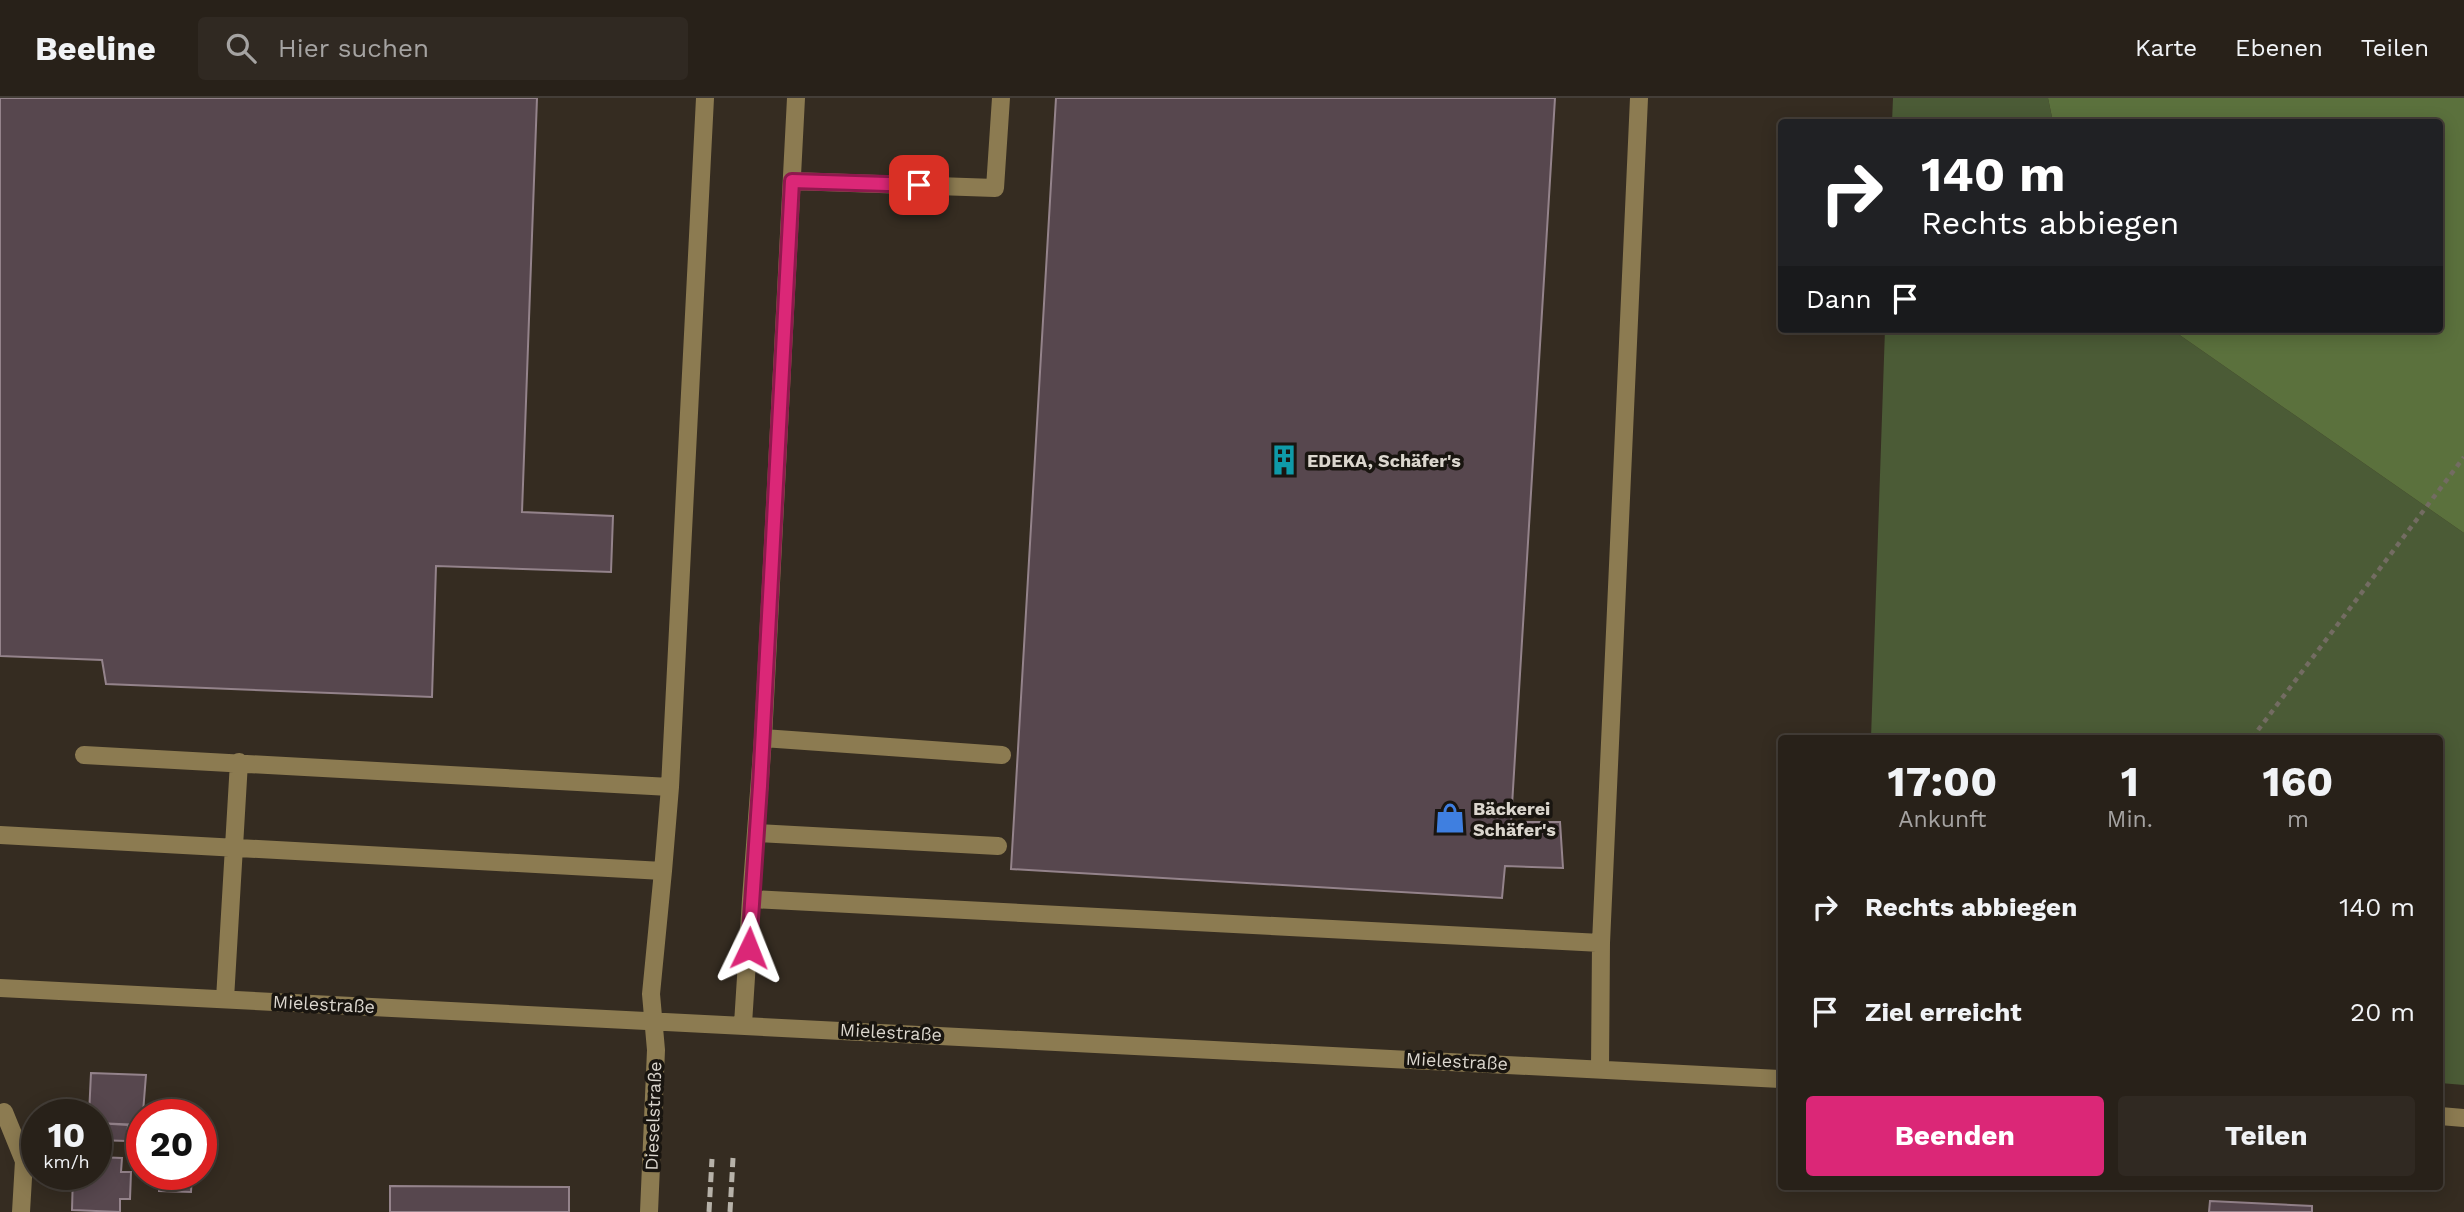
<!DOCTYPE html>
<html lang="de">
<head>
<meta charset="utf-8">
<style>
	:root { --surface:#282119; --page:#302922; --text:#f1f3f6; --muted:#a5a3a2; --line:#443e38; --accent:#db2777 }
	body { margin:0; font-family:"Work Sans",sans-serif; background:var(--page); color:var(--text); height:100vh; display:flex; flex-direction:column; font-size:26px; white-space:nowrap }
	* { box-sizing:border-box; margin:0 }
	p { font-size:23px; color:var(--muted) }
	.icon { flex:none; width:38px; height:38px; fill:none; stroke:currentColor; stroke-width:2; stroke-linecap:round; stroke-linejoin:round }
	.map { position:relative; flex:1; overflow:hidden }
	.drawer { position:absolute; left:1778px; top:637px; width:665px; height:455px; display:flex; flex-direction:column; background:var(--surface); border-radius:7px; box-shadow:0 4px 18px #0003,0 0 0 2px var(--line) }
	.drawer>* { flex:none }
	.guide { position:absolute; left:1778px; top:21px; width:665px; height:214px; border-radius:7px; box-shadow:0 4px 18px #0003,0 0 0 2px var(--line); background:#202124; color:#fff; overflow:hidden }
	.speed { position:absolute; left:21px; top:1001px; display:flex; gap:14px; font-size:35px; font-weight:700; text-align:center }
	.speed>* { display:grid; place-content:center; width:91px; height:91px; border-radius:50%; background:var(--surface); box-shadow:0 4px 18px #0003,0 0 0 2px var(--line); line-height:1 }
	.speed small { font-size:18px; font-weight:400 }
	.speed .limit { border:10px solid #d22; background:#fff; color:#111 }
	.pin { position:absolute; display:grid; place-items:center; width:60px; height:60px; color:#fff; margin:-30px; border-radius:14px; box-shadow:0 4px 10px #0006 }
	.me { position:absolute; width:77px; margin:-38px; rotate:2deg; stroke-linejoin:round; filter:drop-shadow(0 0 5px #0008) }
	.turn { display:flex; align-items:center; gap:24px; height:147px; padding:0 28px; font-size:32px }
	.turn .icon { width:91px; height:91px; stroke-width:2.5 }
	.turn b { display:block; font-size:49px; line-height:60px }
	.then { display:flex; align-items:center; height:66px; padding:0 28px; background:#0003; gap:14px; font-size:26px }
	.eta { display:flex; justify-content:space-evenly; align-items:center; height:119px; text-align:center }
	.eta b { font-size:42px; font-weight:700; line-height:49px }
	.button { display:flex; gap:14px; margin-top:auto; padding:14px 28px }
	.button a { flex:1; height:80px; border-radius:7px; background:var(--accent); color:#fff; font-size:28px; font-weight:700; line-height:80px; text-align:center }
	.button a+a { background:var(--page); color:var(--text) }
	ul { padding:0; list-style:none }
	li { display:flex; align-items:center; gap:21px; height:105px; padding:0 28px }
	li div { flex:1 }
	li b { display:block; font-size:26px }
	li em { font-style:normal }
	header { display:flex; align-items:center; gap:42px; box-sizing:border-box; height:98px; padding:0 35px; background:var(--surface); border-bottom:2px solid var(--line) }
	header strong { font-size:33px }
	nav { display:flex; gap:38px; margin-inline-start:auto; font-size:24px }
	.search { width:490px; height:63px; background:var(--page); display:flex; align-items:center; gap:18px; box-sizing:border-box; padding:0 24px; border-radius:7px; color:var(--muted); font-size:26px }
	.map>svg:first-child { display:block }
	.green { fill:#4b5b36 }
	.forest { fill:#5b713d }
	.building { fill:#57474e; stroke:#94838b; stroke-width:2 }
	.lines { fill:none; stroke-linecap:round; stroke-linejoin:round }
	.path { stroke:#736c62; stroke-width:4.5; stroke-dasharray:5 5; stroke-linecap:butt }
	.minor { stroke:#8c7b51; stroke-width:18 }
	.rail { stroke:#b7b2a9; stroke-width:5; stroke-dasharray:10 5; stroke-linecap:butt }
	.route-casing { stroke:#8e194d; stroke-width:18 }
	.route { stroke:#db2777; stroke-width:12 }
	.labels { text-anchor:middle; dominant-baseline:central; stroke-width:7; stroke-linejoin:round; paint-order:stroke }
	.poi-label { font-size:18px; font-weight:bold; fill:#dbd6ce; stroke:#191510; text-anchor:start }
	.street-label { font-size:18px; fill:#dbd6ce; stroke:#191510 }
</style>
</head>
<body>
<header>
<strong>Beeline</strong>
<div class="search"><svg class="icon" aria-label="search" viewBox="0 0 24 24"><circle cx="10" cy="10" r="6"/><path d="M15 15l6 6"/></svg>Hier suchen</div>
<nav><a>Karte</a><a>Ebenen</a><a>Teilen</a></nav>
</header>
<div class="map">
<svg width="2464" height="1114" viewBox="0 0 2464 1114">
	<rect width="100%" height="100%" fill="#352c21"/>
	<path class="green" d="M 1893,0 L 2048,0 L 2053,24 L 1892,24 Z
		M 1885,231 L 2171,231 L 2464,435 L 2464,987 L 2440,985 L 2440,640 L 1871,640 Z"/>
	<path class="forest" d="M 2048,0 L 2464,0 L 2464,435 L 2171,231 L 2440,231 L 2440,24 L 2053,24 Z"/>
	<path class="building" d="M 0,0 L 537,0 L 522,414 L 613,418 L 611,474 L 436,468 L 432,599 L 106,586 L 102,562 L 0,558 Z
		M 1056,0 L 1555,0 L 1511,724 L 1560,724 L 1563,770 L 1505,768 L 1502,800 L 1011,771 Z
		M 91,975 L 146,977 L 142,1027 L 96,1025 L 96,1017 L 89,1017 Z
		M 96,1025 L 128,1027 L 127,1043 L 96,1042 Z
		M 128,1027 L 142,1027 L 142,1047 L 127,1046 Z
		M 96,1059 L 122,1060 L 121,1074 L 131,1074 L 130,1101 L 120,1101 L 120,1114 L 72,1112 L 73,1076 L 96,1076 Z
		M 159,1076 L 192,1076 L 191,1094 L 159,1093 Z
		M 390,1088 L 569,1089 L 569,1114 L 390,1114 Z
		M 2210,1103 L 2312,1108 L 2312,1114 L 2209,1114 Z"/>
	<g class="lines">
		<path class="path" d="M 2252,640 L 2464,359"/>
		<path class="minor" d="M 792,83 L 995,90 L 1001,0
			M 763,640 L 1002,657
			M 84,657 L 670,689
			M 757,735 L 998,748
			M 0,737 L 663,773 L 651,896 L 656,952 L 649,1114
			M 663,773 L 670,689 L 705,0
			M 751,801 L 763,640 L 796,0
			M 1601,845 L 1639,0
			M 0,890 L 1782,981
			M 225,901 L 239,664
			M 743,926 L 751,801 L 1601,845 L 1600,971
			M 4,1014 L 24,1063 L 21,1114
			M 2440,1018 L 2464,1020"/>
		<path class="rail" d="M 709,1114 L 712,1061
			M 730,1114 L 733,1060"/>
	</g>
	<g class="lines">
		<g class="route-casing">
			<path id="route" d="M 749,850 L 760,688 L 792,83 L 919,87"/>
		</g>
		<use href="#route" class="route"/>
	</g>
	<defs>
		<g id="building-bare" transform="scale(2.415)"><path d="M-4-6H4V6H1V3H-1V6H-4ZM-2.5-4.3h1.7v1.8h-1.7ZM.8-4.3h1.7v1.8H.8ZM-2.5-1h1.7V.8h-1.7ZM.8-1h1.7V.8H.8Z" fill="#0f9aa8" stroke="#191510" stroke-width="2.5" paint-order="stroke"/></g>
		<g id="shop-bare" transform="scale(2.415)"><path d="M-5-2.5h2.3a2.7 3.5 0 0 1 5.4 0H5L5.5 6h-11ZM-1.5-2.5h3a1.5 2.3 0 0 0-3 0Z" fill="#3f7fe0" stroke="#191510" stroke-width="2.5" paint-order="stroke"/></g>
	</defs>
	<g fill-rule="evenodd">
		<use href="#building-bare" x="1284" y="362"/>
		<use href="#shop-bare" x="1450" y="720"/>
	</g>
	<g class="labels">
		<g class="poi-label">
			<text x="1307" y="362">EDEKA, Schäfer's</text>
			<text x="1473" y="710">Bäckerei<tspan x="1473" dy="21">Schäfer's</tspan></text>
		</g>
		<g class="street-label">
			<text transform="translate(324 906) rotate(3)">Mielestraße</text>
			<text transform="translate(891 934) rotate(3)">Mielestraße</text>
			<text transform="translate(1457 963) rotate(3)">Mielestraße</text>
			<text transform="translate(653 1018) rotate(-88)">Dieselstraße</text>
		</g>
	</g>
</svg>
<div class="speed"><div>10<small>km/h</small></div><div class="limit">20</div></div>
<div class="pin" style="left:919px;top:87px;background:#d93025"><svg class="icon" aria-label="arrive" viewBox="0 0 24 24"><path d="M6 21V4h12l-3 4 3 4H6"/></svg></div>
<svg class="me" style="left:749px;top:850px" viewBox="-20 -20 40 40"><path d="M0-17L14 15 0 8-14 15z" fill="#db2777" stroke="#fff" stroke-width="4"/></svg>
<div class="guide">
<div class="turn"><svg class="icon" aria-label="right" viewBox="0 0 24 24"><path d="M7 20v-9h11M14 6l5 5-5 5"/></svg><div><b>140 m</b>Rechts abbiegen</div></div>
<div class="then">Dann<svg class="icon" aria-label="arrive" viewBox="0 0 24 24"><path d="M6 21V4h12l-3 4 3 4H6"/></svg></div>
</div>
<section class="drawer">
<div class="eta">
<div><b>17:00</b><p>Ankunft</p></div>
<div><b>1</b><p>Min.</p></div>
<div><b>160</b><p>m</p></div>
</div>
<ul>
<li><svg class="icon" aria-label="right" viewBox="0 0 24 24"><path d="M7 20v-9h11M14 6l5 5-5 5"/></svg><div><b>Rechts abbiegen</b></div><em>140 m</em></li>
<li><svg class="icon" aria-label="arrive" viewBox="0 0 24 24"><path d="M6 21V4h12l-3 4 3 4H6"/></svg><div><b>Ziel erreicht</b></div><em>20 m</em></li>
</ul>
<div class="button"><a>Beenden</a><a>Teilen</a></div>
</section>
</div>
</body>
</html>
